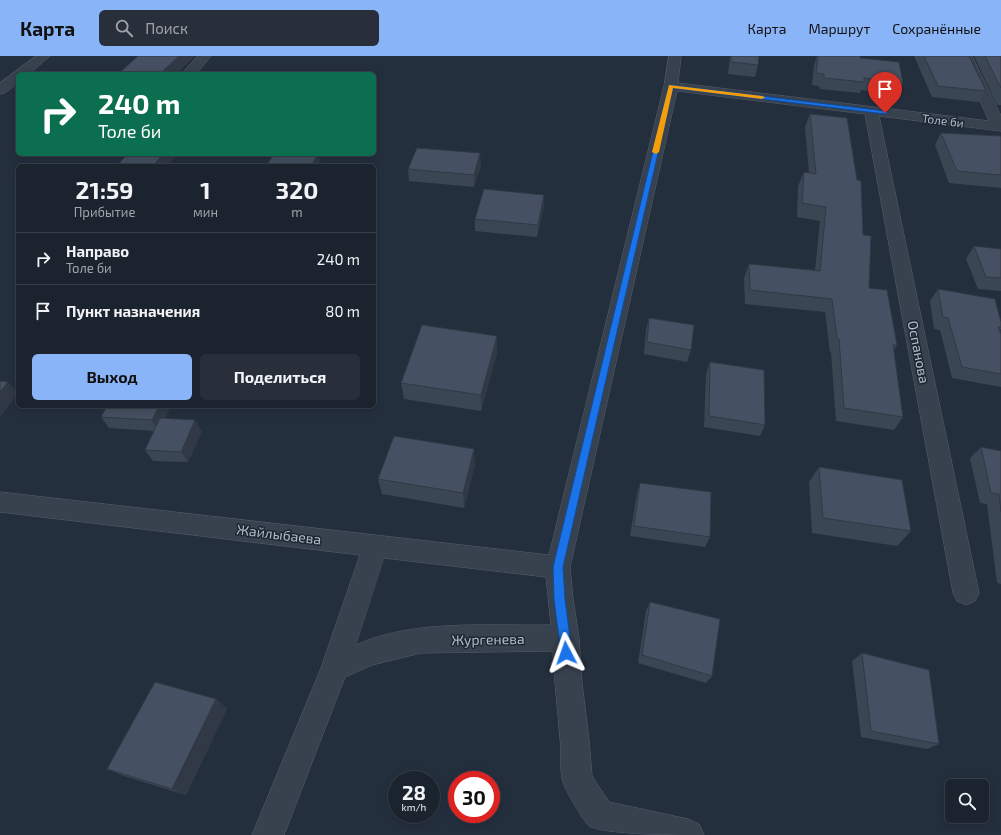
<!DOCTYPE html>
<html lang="ru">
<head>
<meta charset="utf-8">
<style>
	:root { --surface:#1b232e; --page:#282f3a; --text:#f1f3f6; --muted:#a0a4aa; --line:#39404a; --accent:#8ab4f8 }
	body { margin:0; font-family:"Exo 2",sans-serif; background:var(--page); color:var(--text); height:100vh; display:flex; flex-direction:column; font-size:15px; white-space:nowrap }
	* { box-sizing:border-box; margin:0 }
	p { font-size:13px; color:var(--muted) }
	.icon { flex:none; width:22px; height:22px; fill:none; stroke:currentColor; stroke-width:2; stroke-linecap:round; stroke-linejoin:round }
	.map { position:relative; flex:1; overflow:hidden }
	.details { position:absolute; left:16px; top:108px; width:360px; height:244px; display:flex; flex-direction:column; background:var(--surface); border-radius:6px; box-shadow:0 2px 10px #0003,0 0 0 1px var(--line) }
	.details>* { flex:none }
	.hud { position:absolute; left:16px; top:16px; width:360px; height:84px; border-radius:6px; box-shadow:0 2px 10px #0003,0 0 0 1px var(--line); background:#0b6e4f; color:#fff; overflow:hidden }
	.buttons { position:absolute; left:945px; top:723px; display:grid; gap:8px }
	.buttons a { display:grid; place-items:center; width:44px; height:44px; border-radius:6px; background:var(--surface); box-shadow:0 2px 10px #0003,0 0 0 1px var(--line); font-size:20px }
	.speed { position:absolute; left:388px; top:715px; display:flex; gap:8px; font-size:20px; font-weight:700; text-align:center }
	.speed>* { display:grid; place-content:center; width:52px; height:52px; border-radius:50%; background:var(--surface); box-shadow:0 2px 10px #0003,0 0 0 1px var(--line); line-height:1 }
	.speed small { font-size:10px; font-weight:400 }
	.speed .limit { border:6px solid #d22; background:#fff; color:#111 }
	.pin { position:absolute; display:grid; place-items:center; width:34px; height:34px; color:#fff; margin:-41px -17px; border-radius:50% 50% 50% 0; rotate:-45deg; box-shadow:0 0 4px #0007 }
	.pin .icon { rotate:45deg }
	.me { position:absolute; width:44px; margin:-22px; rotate:356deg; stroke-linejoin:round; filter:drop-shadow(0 0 3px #0008) }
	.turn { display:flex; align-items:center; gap:14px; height:84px; padding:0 16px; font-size:18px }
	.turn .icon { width:52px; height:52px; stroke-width:2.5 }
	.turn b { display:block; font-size:28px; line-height:34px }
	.eta { display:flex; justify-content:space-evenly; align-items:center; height:68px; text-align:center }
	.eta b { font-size:24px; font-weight:700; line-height:28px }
	.primary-button { display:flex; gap:8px; margin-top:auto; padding:8px 16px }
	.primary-button a { flex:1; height:46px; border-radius:6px; background:var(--accent); color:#111; font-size:16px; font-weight:700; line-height:46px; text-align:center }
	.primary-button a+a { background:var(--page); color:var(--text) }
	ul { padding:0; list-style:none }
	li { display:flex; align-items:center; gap:12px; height:52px; padding:0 16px; border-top:1px solid var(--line) }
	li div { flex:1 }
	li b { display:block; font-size:15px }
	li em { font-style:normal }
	header { display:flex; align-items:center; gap:24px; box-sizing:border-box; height:56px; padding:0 20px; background:var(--accent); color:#111 }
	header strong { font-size:19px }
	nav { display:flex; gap:22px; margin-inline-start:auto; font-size:14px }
	.search { width:280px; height:36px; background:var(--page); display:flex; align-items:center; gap:10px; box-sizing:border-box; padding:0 14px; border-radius:6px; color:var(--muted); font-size:15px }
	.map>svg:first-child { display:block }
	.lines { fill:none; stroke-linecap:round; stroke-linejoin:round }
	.minor-casing { stroke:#565f6c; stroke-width:1 }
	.minor { fill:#38414e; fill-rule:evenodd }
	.wall { fill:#3b4654 }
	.shaded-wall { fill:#303945 }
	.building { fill:#455162; stroke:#303945 }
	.route { fill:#1a73e8; stroke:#114b97 }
	.slow { fill:#f59e0b }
	.labels { text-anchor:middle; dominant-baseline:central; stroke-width:3; stroke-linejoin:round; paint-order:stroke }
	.far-street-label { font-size:12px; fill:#b4bcc9; stroke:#1d2633 }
	.street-label { font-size:14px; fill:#b4bcc9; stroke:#1d2633 }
</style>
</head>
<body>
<header>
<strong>Карта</strong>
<div class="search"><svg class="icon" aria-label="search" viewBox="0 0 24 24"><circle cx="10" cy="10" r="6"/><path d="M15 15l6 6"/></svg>Поиск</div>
<nav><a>Карта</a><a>Маршрут</a><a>Сохранённые</a></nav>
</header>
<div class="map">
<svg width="1001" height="779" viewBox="0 0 1001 779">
	<rect width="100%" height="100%" fill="#242f3e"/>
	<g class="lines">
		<g class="minor-casing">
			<path id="minor" d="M 36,0 L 50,0 L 29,18 L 18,18 L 18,27 L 5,37 L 0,38 L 0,27 Z
				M 198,0 L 211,0 L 196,18 L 182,18 Z
				M 669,0 L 681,0 L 678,27 L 989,65 L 960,0 L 972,0 L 1001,60 L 1001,75 L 879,60 L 979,537 L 975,545 L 966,549 L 957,545 L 953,537 L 865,58 L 677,35 L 570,511 L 573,543 L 579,582 L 582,627 L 589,684 L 592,720 L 609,746 L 688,763 L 699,768 L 704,779 C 679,779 607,779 589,770 C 583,765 565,733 563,726 C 559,713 562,696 560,683 C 558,654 554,625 553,595 L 421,597 L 372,609 L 345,621 L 284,779 L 252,779 L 321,612 L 360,499 L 0,456 L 0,436 L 549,499 L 664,30 ZM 384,502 L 546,521 L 551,569 C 490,570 412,563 356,589 Z"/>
		</g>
		<use href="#minor" class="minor"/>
	</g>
	<path class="wall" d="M 730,0 L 759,0 L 758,9 L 755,21 L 728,18 Z
		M 817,0 L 859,0 L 860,2 L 903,27 L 898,38 L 861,34 L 860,37 L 820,33 L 819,30 L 812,29 L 814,9 Z
		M 914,0 L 969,0 L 986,35 L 979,46 L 932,41 Z
		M 974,0 L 1001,0 L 1001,49 L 997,49 Z
		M 810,58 L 863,179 L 869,232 L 897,289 L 894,294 L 903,361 L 894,374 L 836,365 L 831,296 L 830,296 L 825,256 L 745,248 L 744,222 L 749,208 L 815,214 L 820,165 L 797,161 L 798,130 L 804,116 L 809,117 L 805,71 Z
		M 941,77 L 1001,80 L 1001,132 L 949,127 L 935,89 Z
		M 481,110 L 474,131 L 409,125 L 408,113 Z
		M 544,151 L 537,181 L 475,175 L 475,163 Z
		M 974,190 L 1001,193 L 1001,235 L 978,233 L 966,203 Z
		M 938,233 L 1001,266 L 1001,273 L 1000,274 L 1001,278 L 1001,331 L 952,322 L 940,274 L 934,273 L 930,245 Z
		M 649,262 L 691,294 L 687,306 L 644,298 L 646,274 Z
		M 497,297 L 481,355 L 404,343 L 401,327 Z
		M 710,306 L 765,369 L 760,380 L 704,371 L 706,318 Z
		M 101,361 L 166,362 L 202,375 L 188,406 L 153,405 L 145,394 L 154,375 L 109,372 Z
		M 981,391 L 1001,395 L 1001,528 L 997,527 L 987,448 L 980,447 L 970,402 Z
		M 475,408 L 464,452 L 382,438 L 378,423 Z
		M 819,411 L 911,475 L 897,490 L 812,477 L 809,426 Z
		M 640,427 L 710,481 L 705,491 L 630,480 L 637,437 Z
		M 650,546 L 712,620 L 706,627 L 638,607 L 646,555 Z
		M 862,597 L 939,688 L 927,693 L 861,681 L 852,605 Z
		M 216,643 L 227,653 L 186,739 L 124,720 L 107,713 Z"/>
	<path class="shaded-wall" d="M 179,0 L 195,0 L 176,18 L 160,18 Z
		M 480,97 L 481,110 L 474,131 L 474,119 Z
		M 163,98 L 177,98 L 168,110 L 153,110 Z
		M 318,98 L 319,98 L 321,108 L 320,110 L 311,110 Z
		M 544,139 L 544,151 L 537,181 L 538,169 Z
		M 497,280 L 497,297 L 481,355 L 481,339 Z
		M 8,326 L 18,337 L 0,361 L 0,336 Z
		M 159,350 L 171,350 L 159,376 L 152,364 Z
		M 195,364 L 202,375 L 188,406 L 181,396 Z
		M 474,393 L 475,408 L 464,452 L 463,437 Z
		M 216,643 L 227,653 L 186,739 L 172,733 Z"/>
	<path class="building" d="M 138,0 L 179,0 L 160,18 L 118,18 Z
		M 731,0 L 759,0 L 758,9 L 731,6 Z
		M 818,0 L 860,0 L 860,2 L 899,6 L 903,27 L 864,22 L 864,26 L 824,22 L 824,18 L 816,17 Z
		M 924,0 L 969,0 L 986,35 L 938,30 Z
		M 985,0 L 1001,0 L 1001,32 Z
		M 810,58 L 847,62 L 857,124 L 861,125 L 863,179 L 871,180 L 869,232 L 887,234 L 897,289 L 893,289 L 903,361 L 844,352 L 839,283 L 837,282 L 832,243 L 750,234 L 749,208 L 820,215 L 826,151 L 802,147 L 804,116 L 816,118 Z
		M 941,77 L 1001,80 L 1001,119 L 957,115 Z
		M 417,92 L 480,97 L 474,119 L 408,113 Z
		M 127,98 L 163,98 L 153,110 L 117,110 Z
		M 274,98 L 318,98 L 311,110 L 266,110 Z
		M 484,133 L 544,139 L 538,169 L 475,163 Z
		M 974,190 L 1001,193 L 1001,222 L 986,221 Z
		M 938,233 L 995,243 L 1001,266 L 1001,271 L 998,271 L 1001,278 L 1001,318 L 962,311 L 948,262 L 943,261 Z
		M 649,262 L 694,269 L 691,294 L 647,286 Z
		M 422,269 L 497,280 L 481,339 L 401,327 Z
		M 710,306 L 764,314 L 765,369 L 709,360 Z
		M 0,325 L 8,326 L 0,336 Z
		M 107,350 L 159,350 L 152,364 L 101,361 Z
		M 160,362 L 195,364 L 181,396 L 145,394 Z
		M 394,380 L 474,393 L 463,437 L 378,423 Z
		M 981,391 L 1001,395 L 1001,456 L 999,438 L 991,437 Z
		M 819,411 L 902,424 L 911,475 L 823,462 Z
		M 640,427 L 711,436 L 710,481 L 634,470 Z
		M 650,546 L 720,563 L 712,620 L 642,599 Z
		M 862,597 L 929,614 L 939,688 L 871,675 Z
		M 155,626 L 216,643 L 172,733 L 107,713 Z"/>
	<path class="route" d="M 669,29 L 885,55 L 888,57 L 885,58 L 673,32 L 563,511 L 565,543 L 572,597 L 570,601 L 566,603 L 562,601 L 561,597 L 554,543 L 553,511 Z"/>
	<path class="slow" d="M 669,29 L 762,40 L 765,41 L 762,43 L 673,32 L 659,96 L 656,98 L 652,96 Z"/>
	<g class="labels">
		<g class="far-street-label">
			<text transform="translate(943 64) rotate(7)">Толе би</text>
		</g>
		<g class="street-label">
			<text transform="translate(919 296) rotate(79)">Оспанова</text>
			<text transform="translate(279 478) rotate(7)">Жайлыбаева</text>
			<text transform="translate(488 583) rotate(-1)">Жургенева</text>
		</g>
	</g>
</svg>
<div class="buttons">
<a><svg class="icon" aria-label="search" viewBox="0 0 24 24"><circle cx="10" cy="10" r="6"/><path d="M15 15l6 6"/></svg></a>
</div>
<div class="speed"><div>28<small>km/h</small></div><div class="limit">30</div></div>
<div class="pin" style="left:885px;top:57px;background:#d93025"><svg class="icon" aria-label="arrive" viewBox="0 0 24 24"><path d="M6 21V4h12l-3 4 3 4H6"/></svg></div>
<svg class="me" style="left:566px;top:597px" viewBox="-20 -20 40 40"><path d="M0-17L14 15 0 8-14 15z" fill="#1a73e8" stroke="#fff" stroke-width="4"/></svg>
<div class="hud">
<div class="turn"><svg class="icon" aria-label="right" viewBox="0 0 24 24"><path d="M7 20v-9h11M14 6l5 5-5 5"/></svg><div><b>240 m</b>Толе би</div></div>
</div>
<section class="details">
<div class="eta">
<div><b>21:59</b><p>Прибытие</p></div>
<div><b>1</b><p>мин</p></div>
<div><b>320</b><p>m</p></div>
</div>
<ul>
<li><svg class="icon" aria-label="right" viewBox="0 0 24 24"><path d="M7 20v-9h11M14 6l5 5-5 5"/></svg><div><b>Направо</b><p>Толе би</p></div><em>240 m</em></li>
<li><svg class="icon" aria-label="arrive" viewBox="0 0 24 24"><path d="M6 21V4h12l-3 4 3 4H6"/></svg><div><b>Пункт назначения</b></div><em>80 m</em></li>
</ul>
<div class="primary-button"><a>Выход</a><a>Поделиться</a></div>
</section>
</div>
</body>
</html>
